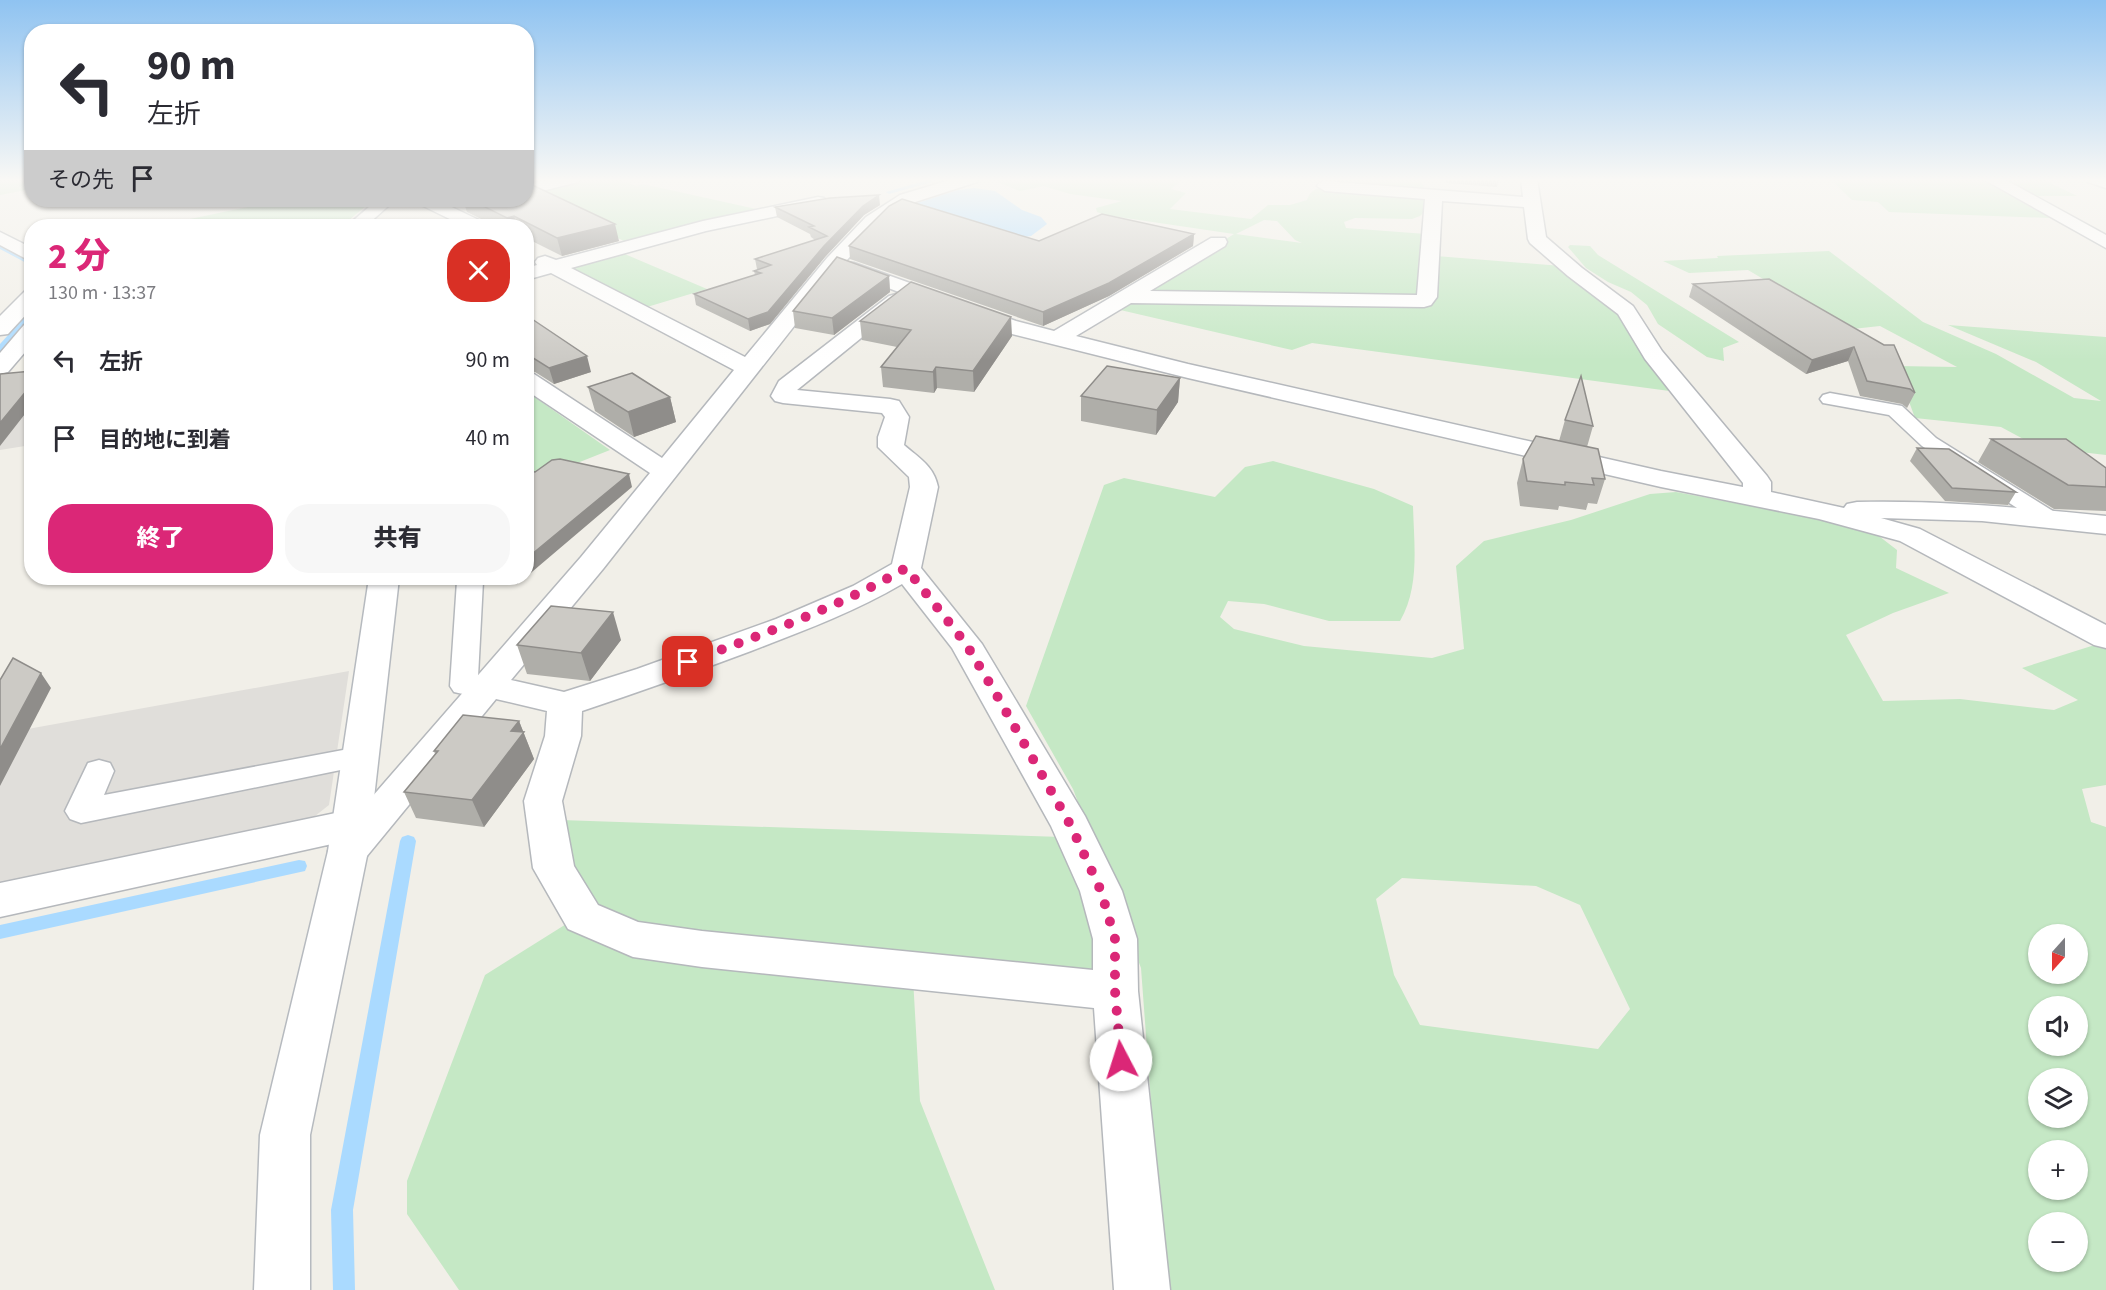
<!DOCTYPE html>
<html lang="ja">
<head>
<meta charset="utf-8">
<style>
	:root { --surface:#fff; --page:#f7f7f7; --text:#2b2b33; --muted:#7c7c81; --accent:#db2777 }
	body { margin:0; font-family:"Source Sans 3","Noto Sans JP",sans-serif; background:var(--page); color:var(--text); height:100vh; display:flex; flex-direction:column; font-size:22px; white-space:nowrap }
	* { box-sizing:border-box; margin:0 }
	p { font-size:20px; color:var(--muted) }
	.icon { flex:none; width:33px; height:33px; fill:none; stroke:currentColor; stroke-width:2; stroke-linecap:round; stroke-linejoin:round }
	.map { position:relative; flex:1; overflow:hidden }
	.details { position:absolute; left:24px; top:219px; width:510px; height:366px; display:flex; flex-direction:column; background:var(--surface); border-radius:24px; box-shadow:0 2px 4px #0004 }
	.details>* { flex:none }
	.hud { position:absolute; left:24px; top:24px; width:510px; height:183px; border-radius:24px; box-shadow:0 2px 4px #0004; background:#fff; color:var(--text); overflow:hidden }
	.needle { width:39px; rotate:201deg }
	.controls { position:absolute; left:2028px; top:924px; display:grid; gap:12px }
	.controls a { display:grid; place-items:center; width:60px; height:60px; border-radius:50%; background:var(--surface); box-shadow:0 2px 4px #0004; font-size:30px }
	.pin { position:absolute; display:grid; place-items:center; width:51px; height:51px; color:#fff; margin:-26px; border-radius:12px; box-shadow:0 3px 9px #0006 }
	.me { position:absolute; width:66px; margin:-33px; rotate:355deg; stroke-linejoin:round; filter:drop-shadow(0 0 4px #0008) }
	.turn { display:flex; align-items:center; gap:21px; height:126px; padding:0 24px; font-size:27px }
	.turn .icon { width:78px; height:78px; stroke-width:2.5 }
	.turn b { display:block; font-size:42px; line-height:51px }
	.then { display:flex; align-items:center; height:57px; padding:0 24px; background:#0003; gap:12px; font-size:22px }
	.round { display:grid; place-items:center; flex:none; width:63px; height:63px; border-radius:24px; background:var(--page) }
	.headline { display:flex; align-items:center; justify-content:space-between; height:102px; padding:0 24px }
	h1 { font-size:36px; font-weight:800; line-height:45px; color:var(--accent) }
	.action { display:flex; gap:12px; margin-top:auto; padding:12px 24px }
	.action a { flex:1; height:69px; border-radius:24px; background:var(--accent); color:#fff; font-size:24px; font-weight:800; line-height:69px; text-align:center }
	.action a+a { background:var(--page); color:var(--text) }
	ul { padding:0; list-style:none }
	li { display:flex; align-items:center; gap:18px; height:78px; padding:0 24px }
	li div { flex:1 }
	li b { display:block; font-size:22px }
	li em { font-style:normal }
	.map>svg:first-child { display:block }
	.industrial { fill:#e0deda }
	.green { fill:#c5e8c5; fill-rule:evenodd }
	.water { fill:#aadaff }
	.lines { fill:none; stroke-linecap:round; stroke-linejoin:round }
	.stream { fill:#aadaff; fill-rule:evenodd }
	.lane-casing { stroke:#b5b8bc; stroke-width:3 }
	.street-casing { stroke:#b5b8bc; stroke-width:3 }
	.secondary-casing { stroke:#b6babf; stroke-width:3 }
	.lane { fill:#fff; fill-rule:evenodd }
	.street { fill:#fff; fill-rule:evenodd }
	.secondary { fill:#fff; fill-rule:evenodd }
	.wall { fill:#afaea9 }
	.shaded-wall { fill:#8f8d8a }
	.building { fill:#cccac5; stroke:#8f8d8a; stroke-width:1.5 }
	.route { stroke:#db2777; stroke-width:10; stroke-dasharray:0 18 }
</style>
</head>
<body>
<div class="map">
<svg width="2106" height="1290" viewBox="0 0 2106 1290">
	<rect width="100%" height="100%" fill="#f1efe8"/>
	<path class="industrial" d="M 31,383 L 31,445 L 0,450 L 0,386 Z
		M 349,671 L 329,805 L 310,820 L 0,883 L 0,734 Z"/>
	<path class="green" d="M 0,179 L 31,179 L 31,189 L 0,195 Z
		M 588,179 L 619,179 L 636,186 L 643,184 L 765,211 L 628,243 L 527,194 Z
		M 990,179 L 1184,179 L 1171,189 L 1186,193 L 1170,209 L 1251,219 L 1268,205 L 1290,205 L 1307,200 C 1309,193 1314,189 1322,187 L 1427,198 L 1427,209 L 1420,216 L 1412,219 L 1355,218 L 1344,222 L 1346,228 L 1426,234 L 1417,297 L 1140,294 L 1234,234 L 1105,215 L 1097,212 L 1096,208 L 1122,201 L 1070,194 L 1044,186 L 1020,191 ZM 1264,220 L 1277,221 L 1295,240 L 1302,243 L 1236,234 Z
		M 1303,179 L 1419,179 L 1424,187 L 1422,190 C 1398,189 1321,189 1303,179 Z
		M 1830,179 L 1980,179 L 2050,218 L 1889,212 L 1878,202 L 1852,200 Z
		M 1999,179 L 2042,179 L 2077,196 L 2030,196 Z
		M 282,200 L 373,200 L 342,226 L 205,226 L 190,219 Z
		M 1570,245 L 1590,246 L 1598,255 L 1739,342 L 1723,348 L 1724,361 L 1707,357 L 1658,324 L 1647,305 L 1631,292 L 1608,282 L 1586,268 L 1568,247 Z
		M 1829,251 L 1923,322 L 1996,354 L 2074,398 L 2101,401 L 2036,362 L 1948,325 L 2106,337 L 2106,455 L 2038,447 L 2001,427 L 1915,418 L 1896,366 L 1957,367 L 1880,326 L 1834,331 L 1775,286 L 1748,270 L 1689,273 L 1663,261 L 1718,258 L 1717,256 Z
		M 620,252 L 707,289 L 647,307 L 565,267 Z
		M 1436,256 L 1562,266 L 1616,307 L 1677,392 L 1312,343 L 1292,350 L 1116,309 L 1132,299 L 1423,305 Z
		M 533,396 L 610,450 L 527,483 L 526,398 Z
		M 1273,461 L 1374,489 L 1413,506 C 1414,544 1420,587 1400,621 L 1329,621 L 1264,604 L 1228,601 L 1220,617 L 1234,629 L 1304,646 L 1432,658 L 1464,649 L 1456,566 L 1484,541 L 1571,520 L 1650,494 L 1676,492 L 1826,520 L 1875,533 L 1897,550 L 1896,568 L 1949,593 L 1893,613 L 1846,635 L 1883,701 L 1960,699 L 2054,710 L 2078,700 L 2022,668 L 2101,643 L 2106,646 L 2106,785 L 2082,789 L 2091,822 L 2106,827 L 2106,1290 L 1165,1290 L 1141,968 L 1073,789 L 1026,706 L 1104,485 L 1124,478 L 1215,497 L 1245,467 ZM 1402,878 L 1536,886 L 1580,905 L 1630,1009 L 1598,1049 L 1420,1025 L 1394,975 L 1376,899 ZM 2038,934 L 2078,934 L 2078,974 L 2038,974 ZM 2038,1006 L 2078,1006 L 2078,1046 L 2038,1046 ZM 2038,1078 L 2078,1078 L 2078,1118 L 2038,1118 ZM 2038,1150 L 2078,1150 L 2078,1190 L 2038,1190 ZM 2038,1222 L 2078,1222 L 2078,1262 L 2038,1262 Z
		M 561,820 L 1062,837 L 1096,915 L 1103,968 L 1087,975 L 651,932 L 592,906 L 575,882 Z
		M 571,921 L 913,978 L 920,1101 L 995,1290 L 459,1290 L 407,1214 L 407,1181 L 485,975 Z"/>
	<path class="water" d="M 974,188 L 995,191 L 1022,210 L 1041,217 L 1047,224 L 1031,236 L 1012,239 L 911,205 L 958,190 Z"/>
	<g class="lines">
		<path class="stream" d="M 931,179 L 943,179 L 889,194 L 886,192 Z
			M 0,244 L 32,260 L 32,266 L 0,249 Z
			M 29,312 L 32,312 L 32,320 L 3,351 L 0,352 L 0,344 Z
			M 408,835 L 414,837 L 416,841 L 353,1210 L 355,1290 L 333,1290 L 331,1210 L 400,841 L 402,837 Z
			M 299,860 L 305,861 L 307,866 L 305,871 L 0,939 L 0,925 Z"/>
		<g class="lane-casing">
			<path id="lane" d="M 1830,393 L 1902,406 L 1936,438 L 2056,513 L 2060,518 L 2056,523 L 2048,525 L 2040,523 L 1922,446 L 1889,415 L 1823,403 L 1820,399 L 1823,395 Z
				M 460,578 L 480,578 L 483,581 L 478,677 L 498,680 L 502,686 L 498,692 C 484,696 468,696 454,692 L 450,686 L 457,581 Z
				M 359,747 L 370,750 L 374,757 L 370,764 L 81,823 L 70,819 L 65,811 L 88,763 L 99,760 L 110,763 L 114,771 L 104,795 Z"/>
		</g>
		<g class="street-casing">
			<path id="street" d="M 550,179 L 580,179 L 578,182 L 526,195 L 526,185 Z
				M 953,179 L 979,179 L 977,182 L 912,203 L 889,216 L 845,262 L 854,263 L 1016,321 L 1054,331 L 1211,238 L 1225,238 L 1227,242 L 1225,246 L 1150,291 L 1417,295 L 1425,199 L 1325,191 L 1317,186 L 1319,183 L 1325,181 L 1523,197 L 1521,179 L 1537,179 L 1546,237 L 1582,268 L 1633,306 L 1662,351 L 1767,476 L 1771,482 L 1771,492 L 1844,508 L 1847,504 L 1857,502 C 1941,500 2023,508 2106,516 L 2106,534 L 1982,521 L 1881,518 L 1920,529 L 2106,625 L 2106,648 L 2094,645 L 1900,541 L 1819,519 L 1661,487 L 1188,378 L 1000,331 L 839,269 L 603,569 L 511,680 L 564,692 L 637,669 L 776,619 L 853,586 L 892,564 L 910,487 L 909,477 L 878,447 L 878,437 L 885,417 L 882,413 L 783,403 L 775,401 L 771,396 L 779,381 L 889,296 L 896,294 L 903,296 L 906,300 L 903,304 L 797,390 L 890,399 L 899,401 L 909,417 L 904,445 C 919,458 934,466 938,487 L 921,568 L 982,644 L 1085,816 L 1122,891 L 1137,939 L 1138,991 L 1170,1290 L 1114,1290 L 1094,1008 L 702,967 L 633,957 L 568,929 L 533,868 L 524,801 L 545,736 L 547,711 L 496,699 L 362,862 L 348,866 L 334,862 L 328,851 L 332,844 L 0,917 L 0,883 L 350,810 L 358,813 L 581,557 L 650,473 L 526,390 L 526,372 L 534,374 L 662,458 L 734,370 L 551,273 L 526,280 L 526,268 L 537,265 L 535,262 L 538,258 L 545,256 L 556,260 L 703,221 L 818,197 L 824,198 L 827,202 L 824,206 L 706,231 L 571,268 L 745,357 L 827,258 L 866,217 L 900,195 ZM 1442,201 L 1524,207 L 1528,239 L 1530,243 L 1568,276 L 1618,314 L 1645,359 L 1743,483 L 1743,487 L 1661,471 L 1188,364 L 1076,336 L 1131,303 L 1424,307 L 1431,305 L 1437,297 ZM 902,584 L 952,648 L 1051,826 L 1080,891 L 1093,939 L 1093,970 L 702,931 L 638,922 L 598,905 L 574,866 L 562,801 L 581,736 L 582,711 C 639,692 695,672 751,651 C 803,631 854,612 902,584 Z
				M 1983,179 L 2004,179 L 2106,235 L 2106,248 Z
				M 2086,179 L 2106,179 L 2106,188 L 2088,182 Z
				M 417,200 L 437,200 L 483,222 L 486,226 L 464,226 L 419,204 Z
				M 0,232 L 32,248 L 32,262 L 0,245 Z
				M 32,289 L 32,308 L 8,334 L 0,335 L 0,316 L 25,291 Z
				M 32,324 L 32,344 L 8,372 L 0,374 L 0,353 L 24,325 Z"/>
		</g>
		<g class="secondary-casing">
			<path id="secondary" d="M 377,200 L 395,200 L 366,226 L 347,226 Z
				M 369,578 L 399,578 L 368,851 L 310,1135 L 310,1290 L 254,1290 L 260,1135 L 328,851 Z"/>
		</g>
		<use href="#lane" class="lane"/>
		<use href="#street" class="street"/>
		<use href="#secondary" class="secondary"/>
	</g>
	<path class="wall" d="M 1446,179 L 1499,179 L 1497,187 L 1446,183 Z
		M 527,182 L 619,241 L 562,256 L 526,238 L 526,226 L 495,226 L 467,212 L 463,200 L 526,200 Z
		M 880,205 L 864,215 L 825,257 L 770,324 L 750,331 L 696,305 L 694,294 L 755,275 L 754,271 L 757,270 L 757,269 L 755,259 L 815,240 L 811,237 L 810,234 L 777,217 L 775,207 Z
		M 1194,234 L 1193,246 L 1109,296 L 1043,326 L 850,259 L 849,246 L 1039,241 Z
		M 889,276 L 890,292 L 834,335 L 795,328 L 793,311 Z
		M 1769,279 L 1915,393 L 1907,408 L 1902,404 L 1860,396 L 1848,361 L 1806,374 L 1689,297 L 1693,284 Z
		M 526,315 L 591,372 L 554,384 L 535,372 L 526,371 Z
		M 860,321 L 1012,336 L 974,392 L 937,388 L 934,393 L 883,387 L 881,367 L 897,347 L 862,340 Z
		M 1180,378 L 1178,402 L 1156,435 L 1081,421 L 1081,396 Z
		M 588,387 L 670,397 L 676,422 L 634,437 L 595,411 Z
		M 1565,420 L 1593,426 L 1587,447 L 1605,479 L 1597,504 L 1588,503 L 1586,510 L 1559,506 L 1558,510 L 1520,506 L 1517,483 L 1523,459 L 1559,441 Z
		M 1991,439 L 2106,468 L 2106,511 L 2054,509 L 1978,462 Z
		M 1917,448 L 2016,492 L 2008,505 L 1945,501 L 1910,461 Z
		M 484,578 L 525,578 L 517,584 Z
		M 621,640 L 590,681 L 527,674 L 517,645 Z
		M 519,721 L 534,759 L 484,827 L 416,818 L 404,792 L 435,754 L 434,751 Z"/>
	<path class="shaded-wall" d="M 526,179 L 538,179 L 526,182 Z
		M 879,195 L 880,205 L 864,215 L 825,257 L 770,324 L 750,331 L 748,319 L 824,246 L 863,206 Z
		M 514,216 L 517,226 L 510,226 L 507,218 Z
		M 615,224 L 619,241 L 562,256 L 557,238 Z
		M 1194,234 L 1193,246 L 1109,296 L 1043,326 L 1043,312 Z
		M 889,276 L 890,292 L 834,335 L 832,318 Z
		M 1011,317 L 1012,336 L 974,392 L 973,371 Z
		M 1854,347 L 1848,361 L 1806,374 L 1812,360 Z
		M 587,356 L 591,372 L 554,384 L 549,368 Z
		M 936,367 L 937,388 L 934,393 L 933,372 Z
		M 1180,378 L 1178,402 L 1156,435 L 1157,410 Z
		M 32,384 L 32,405 L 0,446 L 0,423 Z
		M 670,397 L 676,422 L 634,437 L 628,412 Z
		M 629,474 L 632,487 L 526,577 L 526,559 Z
		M 515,578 L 525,578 L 517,584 Z
		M 613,612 L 621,640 L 590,681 L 581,653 Z
		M 41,673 L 51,688 L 0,786 L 0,749 Z
		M 519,721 L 534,759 L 484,827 L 472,800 L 511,731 Z"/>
	<path class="building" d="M 526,182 L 615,224 L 557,238 L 514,216 L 507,218 L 471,200 L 526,200 Z
		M 879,195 L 863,206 L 824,246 L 768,312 L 748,319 L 694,294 L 761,273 L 754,271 L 771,265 L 755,259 L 827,236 L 809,227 L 814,226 L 775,207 L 830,198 Z
		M 902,199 L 1039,241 L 1102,214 L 1194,234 L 1109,283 L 1043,312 L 849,246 L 889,206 Z
		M 837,257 L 889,276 L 832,318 L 793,311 Z
		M 1769,279 L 1884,345 L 1894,345 L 1915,393 L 1910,389 L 1867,381 L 1854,347 L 1812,360 L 1693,284 Z
		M 911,282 L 1011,317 L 973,371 L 936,367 L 933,372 L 881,367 L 911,330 L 860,321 Z
		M 526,315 L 587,356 L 549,368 L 530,356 L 526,355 Z
		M 1107,366 L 1180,378 L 1157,410 L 1081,396 Z
		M 32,371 L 32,384 L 0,423 L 0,374 Z
		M 632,373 L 670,397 L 628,412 L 588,387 Z
		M 1581,376 L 1593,426 L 1565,420 Z
		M 1536,436 L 1598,449 L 1605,479 L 1592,478 L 1594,485 L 1565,482 L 1565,485 L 1527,481 L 1523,459 Z
		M 1991,439 L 2066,439 L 2106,468 L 2106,487 L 2068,485 Z
		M 1917,448 L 1949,449 L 2016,492 L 1952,488 Z
		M 560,459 L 629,474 L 526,559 L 526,474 L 530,471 L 535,472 L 552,460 Z
		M 551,606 L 613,612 L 581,653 L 517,645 Z
		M 13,658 L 41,673 L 0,749 L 0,680 Z
		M 463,715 L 519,721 L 511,731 L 524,732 L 472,800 L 404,792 L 438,751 L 434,751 Z"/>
	<linearGradient id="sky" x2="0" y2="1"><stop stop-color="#8fc3f1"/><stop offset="0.5" stop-color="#f9f8f5"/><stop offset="1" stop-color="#f9f8f5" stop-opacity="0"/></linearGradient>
	<rect width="2106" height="360" fill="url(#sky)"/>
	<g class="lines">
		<path class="route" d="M 688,662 C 763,634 837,608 906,568 L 966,644 L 996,694 L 1071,826 L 1101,891 L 1115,939 L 1115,991 L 1121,1060"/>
	</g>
</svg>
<div class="controls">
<a><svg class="needle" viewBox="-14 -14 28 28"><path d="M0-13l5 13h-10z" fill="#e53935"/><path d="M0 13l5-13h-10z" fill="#7c7c81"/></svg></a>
<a><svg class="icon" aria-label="sound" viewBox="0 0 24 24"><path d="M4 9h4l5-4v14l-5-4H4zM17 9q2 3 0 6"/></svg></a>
<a><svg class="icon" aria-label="layers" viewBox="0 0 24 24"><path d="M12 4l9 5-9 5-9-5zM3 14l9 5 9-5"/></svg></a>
<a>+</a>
<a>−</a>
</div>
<div class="pin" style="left:688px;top:662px;background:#d93025"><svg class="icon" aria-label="arrive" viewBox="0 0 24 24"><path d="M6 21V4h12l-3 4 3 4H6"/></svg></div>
<svg class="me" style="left:1121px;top:1060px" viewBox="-20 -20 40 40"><circle r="19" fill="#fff"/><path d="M0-13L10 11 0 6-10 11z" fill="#db2777"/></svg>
<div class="hud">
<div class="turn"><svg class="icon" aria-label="left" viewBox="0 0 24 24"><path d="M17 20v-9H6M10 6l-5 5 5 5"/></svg><div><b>90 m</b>左折</div></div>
<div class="then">その先<svg class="icon" aria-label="arrive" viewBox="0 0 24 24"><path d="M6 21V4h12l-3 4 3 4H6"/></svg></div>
</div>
<section class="details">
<div class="headline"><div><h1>2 分</h1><p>130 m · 13:37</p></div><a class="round" style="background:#d93025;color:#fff"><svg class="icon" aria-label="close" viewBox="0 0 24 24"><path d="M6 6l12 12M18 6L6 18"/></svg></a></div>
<ul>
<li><svg class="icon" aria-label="left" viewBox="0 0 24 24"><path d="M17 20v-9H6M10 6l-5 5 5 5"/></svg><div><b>左折</b></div><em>90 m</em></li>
<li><svg class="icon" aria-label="arrive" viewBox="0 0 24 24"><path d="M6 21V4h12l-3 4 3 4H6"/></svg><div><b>目的地に到着</b></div><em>40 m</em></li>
</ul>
<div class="action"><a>終了</a><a>共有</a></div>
</section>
</div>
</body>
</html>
